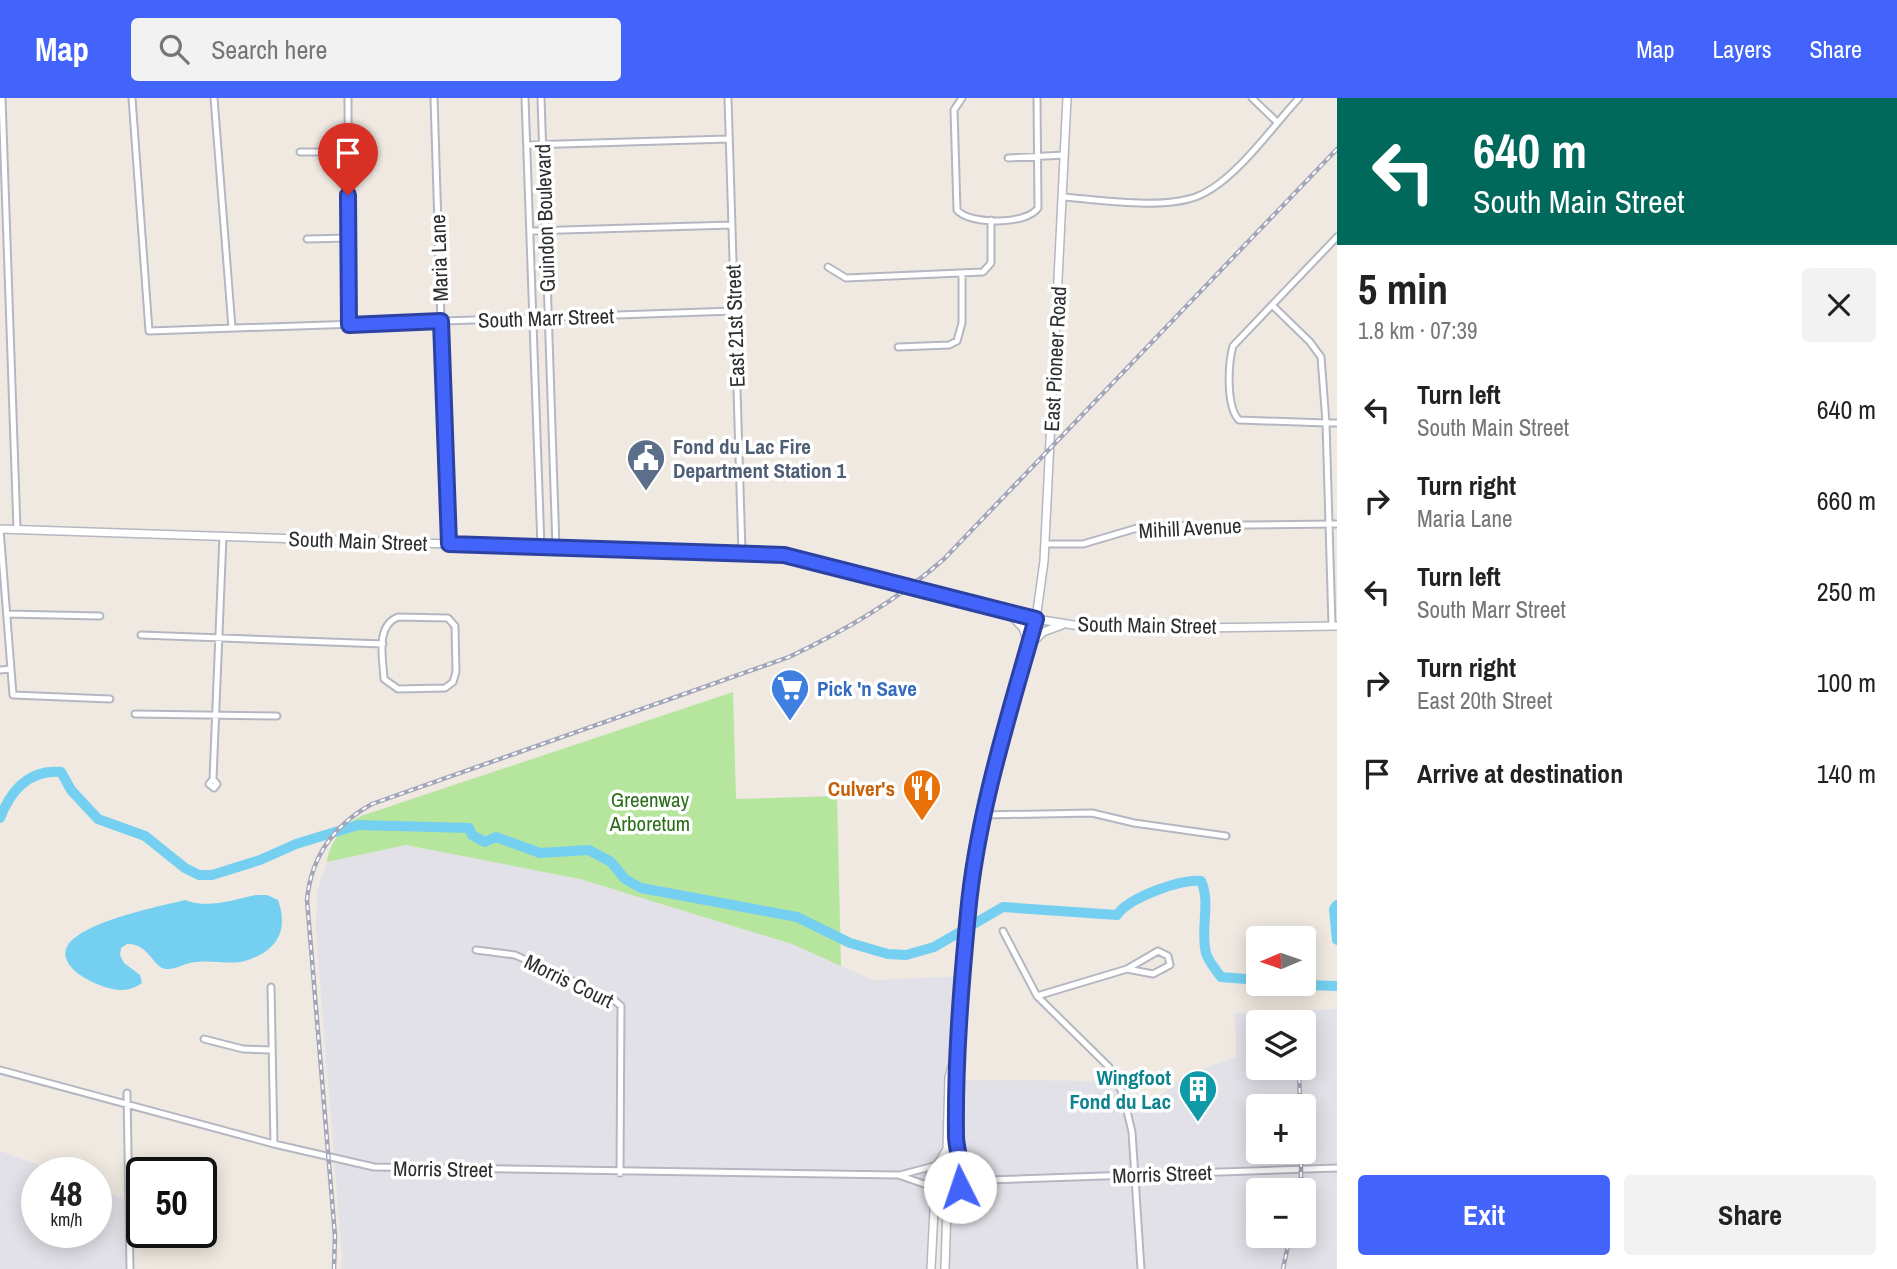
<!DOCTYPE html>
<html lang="en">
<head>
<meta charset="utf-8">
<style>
	:root { --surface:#fff; --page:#f2f2f2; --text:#222; --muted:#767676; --accent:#4264fb }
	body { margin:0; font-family:"Archivo Narrow",sans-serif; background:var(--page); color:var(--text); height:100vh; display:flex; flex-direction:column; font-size:26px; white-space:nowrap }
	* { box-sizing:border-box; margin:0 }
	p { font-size:23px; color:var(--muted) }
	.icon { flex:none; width:38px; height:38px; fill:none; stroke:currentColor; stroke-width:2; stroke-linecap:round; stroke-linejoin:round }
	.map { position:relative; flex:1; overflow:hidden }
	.details { display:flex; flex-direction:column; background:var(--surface); width:560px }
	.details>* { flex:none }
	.hud { background:#00695c; color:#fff; overflow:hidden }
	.needle { width:46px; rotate:268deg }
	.tools { position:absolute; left:1246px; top:828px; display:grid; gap:14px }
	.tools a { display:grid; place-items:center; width:70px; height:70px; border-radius:7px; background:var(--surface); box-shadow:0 4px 18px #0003; font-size:35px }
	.speed { position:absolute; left:21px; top:1059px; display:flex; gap:14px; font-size:35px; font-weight:700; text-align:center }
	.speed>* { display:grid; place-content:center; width:91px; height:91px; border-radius:50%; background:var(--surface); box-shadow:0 4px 18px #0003; line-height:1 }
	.speed small { font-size:18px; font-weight:400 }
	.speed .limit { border:4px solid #111; border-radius:10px; background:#fff; color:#111 }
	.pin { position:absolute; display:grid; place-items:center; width:60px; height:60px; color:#fff; margin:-72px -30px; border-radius:50% 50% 50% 0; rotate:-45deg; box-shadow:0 0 7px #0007 }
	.pin .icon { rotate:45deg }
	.me { position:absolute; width:77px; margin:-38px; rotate:356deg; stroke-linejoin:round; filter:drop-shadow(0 0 5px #0008) }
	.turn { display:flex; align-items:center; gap:24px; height:147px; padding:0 21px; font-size:32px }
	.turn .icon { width:91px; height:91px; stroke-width:2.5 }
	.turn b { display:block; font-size:49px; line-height:60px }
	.round { display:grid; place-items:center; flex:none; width:74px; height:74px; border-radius:7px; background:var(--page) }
	.overview { display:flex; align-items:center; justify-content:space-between; height:119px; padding:0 21px }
	h1 { font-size:42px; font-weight:700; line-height:52px }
	.primary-button { display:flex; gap:14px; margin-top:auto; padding:14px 21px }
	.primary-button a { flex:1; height:80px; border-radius:7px; background:var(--accent); color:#fff; font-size:28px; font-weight:700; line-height:80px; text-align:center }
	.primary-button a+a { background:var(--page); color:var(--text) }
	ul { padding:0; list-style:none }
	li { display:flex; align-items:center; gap:21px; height:91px; padding:0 21px }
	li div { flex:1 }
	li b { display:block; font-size:26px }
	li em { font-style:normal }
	header { display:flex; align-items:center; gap:42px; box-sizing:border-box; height:98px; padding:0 35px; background:var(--accent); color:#fff }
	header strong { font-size:33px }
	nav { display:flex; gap:38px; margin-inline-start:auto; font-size:24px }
	.search { width:490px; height:63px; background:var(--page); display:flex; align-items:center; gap:18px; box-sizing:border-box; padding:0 24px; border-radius:7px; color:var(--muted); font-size:26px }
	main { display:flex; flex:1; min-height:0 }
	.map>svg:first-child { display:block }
	.industrial { fill:#e3e1e8; fill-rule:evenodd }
	.green { fill:#b6e59e }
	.water { fill:#75cff0 }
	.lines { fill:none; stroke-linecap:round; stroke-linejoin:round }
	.river { stroke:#75cff0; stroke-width:10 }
	.street-casing { stroke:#b4b7c1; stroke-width:9 }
	.secondary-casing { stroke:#b4b7c1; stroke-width:10 }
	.street { stroke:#fff; stroke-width:5 }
	.secondary { stroke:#fff; stroke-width:7 }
	.rail-casing { stroke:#a3a6b8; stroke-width:4.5 }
	.rail { stroke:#fff; stroke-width:2; stroke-dasharray:5; stroke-linecap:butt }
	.route-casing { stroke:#2b41a3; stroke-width:18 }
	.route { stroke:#4264fb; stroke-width:12 }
	.labels { text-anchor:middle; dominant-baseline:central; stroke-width:7; stroke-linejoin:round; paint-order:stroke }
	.street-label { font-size:21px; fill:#2e2e2e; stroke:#fff }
	.service-label { font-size:21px; font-weight:bold; fill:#4e5e75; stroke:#fff; text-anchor:start }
	.shop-label { font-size:21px; font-weight:bold; fill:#366cbe; stroke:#fff; text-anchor:start }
	.food-label { font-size:21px; font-weight:bold; fill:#c56008; stroke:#fff; text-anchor:end }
	.park-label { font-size:21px; fill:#2c6e1b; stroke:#fff }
	.culture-label { font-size:21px; font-weight:bold; fill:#0d838f; stroke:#fff; text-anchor:end }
</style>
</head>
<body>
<header>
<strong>Map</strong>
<div class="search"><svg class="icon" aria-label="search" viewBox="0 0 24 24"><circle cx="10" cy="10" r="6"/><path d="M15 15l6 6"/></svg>Search here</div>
<nav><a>Map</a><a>Layers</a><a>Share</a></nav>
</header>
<main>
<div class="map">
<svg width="1337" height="1171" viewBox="0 0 1337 1171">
	<rect width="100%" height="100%" fill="#efe9e1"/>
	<path class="industrial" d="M 406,747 L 580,781 L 792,846 L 873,882 L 964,878 L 949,980 L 947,1051 L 932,1071 L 930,1081 L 933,1089 L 931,1171 L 341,1171 L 342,1158 L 316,834 L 317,793 L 327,764 Z
		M 1337,911 L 1337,1171 L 945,1171 L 947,1107 L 963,1080 L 958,1060 L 958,982 L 1116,983 L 1126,1006 L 1130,1006 L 1161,997 L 1183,978 L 1236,959 L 1235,915 ZM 1258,924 L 1304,924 L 1304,970 L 1258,970 ZM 1258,1008 L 1304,1008 L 1304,1054 L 1258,1054 ZM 1258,1092 L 1304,1092 L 1304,1138 L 1258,1138 Z
		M 0,1053 L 59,1074 L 37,1074 L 37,1134 L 96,1134 L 96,1090 L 129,1103 L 130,1171 L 0,1171 Z"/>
	<path class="green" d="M 733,594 L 736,701 L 837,698 L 841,868 L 792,846 L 580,781 L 406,747 L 327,764 C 329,745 344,726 361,718 Z"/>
	<path class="water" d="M 256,797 L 267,797 L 278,802 C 289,833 277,853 245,863 C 231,867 212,862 197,864 C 186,864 176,872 166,871 C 152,869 149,845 127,846 L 121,850 L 120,857 L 124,865 L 140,877 L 142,885 C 136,889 130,892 122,892 C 105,893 53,871 68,847 C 85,823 157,809 185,802 C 208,811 232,802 256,797 Z"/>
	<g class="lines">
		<path class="river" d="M 0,720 C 11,692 29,671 61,674 L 71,692 L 98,721 L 145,738 L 185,770 L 199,777 L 212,777 L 260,762 L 296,746 L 358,727 L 469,730 L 472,737 L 485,744 L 496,739 L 540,755 L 589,752 L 611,764 L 625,781 L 641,790 L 797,819 L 850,845 L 888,856 L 906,857 L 934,849 L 1003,809 L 1117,817 C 1128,800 1182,780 1201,783 C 1211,804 1200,831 1206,855 C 1208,863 1216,872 1221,879 L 1258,882
			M 1337,807 L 1334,811 L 1337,842
			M 1279,886 L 1337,888"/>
		<g class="street-casing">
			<path id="street" d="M 2,0 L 17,431
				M 132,0 L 149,233 L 734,213
				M 214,0 L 232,230
				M 348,0 L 349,227
				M 434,0 L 448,446
				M 525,0 L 541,449
				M 541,0 L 556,450
				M 728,0 L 742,455
				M 962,0 L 954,12 L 957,112 C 969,127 1027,127 1038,110 L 1037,0
				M 1252,0 L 1277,24
				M 527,47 L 728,41
				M 300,54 L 348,54
				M 1008,60 L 1065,57
				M 1063,99 C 1101,102 1163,112 1198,98 C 1235,83 1272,29 1299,0
				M 530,133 L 731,127
				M 307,141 L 349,140
				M 828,169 L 846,180 L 983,174 L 991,165 L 991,122
				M 1272,207 L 1310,244 L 1321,259 L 1326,325 L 1337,325
				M 898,249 L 949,247 L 957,243 L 962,225 L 962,176
				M 0,431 L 13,597 L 110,601
				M 1045,446 L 1083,446 L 1144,428 L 1337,426
				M 7,516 L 100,518
				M 398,519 L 448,520 L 455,528 L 456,574 L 453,584 L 445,590 L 398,591 L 384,581 C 383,560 375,528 398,519 Z
				M 1332,527 L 1326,325 L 1239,322 C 1226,309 1228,266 1233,248 L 1337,139
				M 141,537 L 383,546
				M 0,572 L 11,571
				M 135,616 L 277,618
				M 213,681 L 217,686 L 214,690 L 209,686 L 213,681 L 223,438
				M 984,717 L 1092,715 L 1134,725 L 1226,738
				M 1003,833 L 1037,898 L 1109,969 L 1123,996 L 1132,1034 L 1141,1171
				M 476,852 L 515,857 L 613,901 L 621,908 L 620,1075
				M 271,889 L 274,1046
				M 1037,898 L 1127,871 L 1153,876 L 1170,867 L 1168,858 L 1158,853 L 1127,871
				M 204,941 L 243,951 L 272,952
				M 0,972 L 274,1046 L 374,1069 L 898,1077 L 933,1089
				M 127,995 L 130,1171
				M 962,1075 L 988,1082 L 1337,1070
				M 900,1077 L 934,1068
				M 958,1092 L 988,1082"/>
		</g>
		<g class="secondary-casing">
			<path id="secondary" d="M 0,431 L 784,457 L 1036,521 L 1080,528 L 1118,531 L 1337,528
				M 1011,517 L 1023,530 L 1028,545
				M 1031,546 L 1043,534 L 1062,527
				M 957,961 L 956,1041 L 960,1071
				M930 1080a16 16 0 1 1 32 0a16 16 0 1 1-32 0Z
				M 938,1066 L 947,1051 L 949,980 L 956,953 L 976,752 L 1036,521 L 1044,463 L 1067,0
				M 931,1171 L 935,1092
				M 945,1171 L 947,1107 L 954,1094"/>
		</g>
		<use href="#street" class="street"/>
		<use href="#secondary" class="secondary"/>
		<g class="rail-casing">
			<path id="rail" d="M 1298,920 L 1298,924
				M 1299,970 L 1300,1008
				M 1301,1054 L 1301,1092
				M 334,1171 L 335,1138 L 307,802 C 311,759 334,727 372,706 L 789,559 C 846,532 896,503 944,461 L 1337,51
				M 1283,1171 L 1290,1138"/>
		</g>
		<use href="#rail" class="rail"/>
	</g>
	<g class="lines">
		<g class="route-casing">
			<path id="route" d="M 348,97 L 349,227 L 441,223 L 449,446 L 784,457 L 1036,521 C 1009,617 977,716 968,815 C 961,889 955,963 956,1038 C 956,1054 966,1075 960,1089"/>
		</g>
		<use href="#route" class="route"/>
	</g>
	<defs>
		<g id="civic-pin" transform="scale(2.0125)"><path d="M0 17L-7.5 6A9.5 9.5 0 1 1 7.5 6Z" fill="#5c6f8a" stroke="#fff"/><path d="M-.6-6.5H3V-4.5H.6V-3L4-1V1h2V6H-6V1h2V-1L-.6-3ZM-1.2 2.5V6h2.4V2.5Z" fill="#fff"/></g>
		<g id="supermarket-pin" transform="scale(2.0125)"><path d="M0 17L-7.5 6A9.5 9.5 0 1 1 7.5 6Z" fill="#3f7fe0" stroke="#fff"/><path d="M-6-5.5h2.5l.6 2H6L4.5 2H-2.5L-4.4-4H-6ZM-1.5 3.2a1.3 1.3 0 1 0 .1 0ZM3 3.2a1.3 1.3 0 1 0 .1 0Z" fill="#fff"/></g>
		<g id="restaurant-pin" transform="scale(2.0125)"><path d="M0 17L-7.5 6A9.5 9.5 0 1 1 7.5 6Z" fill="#e8710a" stroke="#fff"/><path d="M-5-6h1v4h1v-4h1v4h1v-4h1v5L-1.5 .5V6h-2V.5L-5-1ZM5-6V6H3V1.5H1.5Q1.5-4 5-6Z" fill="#fff"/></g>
		<g id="building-pin" transform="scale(2.0125)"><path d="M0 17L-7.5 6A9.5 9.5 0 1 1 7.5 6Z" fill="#0f9aa8" stroke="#fff"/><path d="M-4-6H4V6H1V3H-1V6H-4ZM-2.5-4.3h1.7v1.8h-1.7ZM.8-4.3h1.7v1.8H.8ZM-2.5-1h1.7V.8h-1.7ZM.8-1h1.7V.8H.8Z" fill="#fff"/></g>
	</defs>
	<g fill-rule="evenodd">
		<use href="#civic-pin" x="646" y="360"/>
		<use href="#supermarket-pin" x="790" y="590"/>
		<use href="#restaurant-pin" x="922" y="690"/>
		<use href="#building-pin" x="1198" y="991"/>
	</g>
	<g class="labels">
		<g class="street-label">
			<text transform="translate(545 120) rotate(-92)">Guindon Boulevard</text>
			<text transform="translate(439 160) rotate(-92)">Maria Lane</text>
			<text transform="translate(546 220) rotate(-2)">South Marr Street</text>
			<text transform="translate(735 228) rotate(-92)">East 21st Street</text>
			<text transform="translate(1055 261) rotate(-87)">East Pioneer Road</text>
			<text transform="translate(1190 430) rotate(-3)">Mihill Avenue</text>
			<text transform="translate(358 443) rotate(2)">South Main Street</text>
			<text transform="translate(1147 527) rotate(1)">South Main Street</text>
			<text transform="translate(569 883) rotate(26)">Morris Court</text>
			<text transform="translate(443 1071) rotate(1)">Morris Street</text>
			<text transform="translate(1162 1076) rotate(-2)">Morris Street</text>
		</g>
		<g class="service-label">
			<text x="673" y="348">Fond du Lac Fire<tspan x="673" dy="24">Department Station 1</tspan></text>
		</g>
		<g class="shop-label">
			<text x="817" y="590">Pick 'n Save</text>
		</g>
		<g class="food-label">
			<text x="895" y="690">Culver's</text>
		</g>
		<g class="park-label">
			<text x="650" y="701">Greenway<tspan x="650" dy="24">Arboretum</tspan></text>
		</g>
		<g class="culture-label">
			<text x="1171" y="979">Wingfoot<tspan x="1171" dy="24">Fond du Lac</tspan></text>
		</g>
	</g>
</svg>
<div class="tools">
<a><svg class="needle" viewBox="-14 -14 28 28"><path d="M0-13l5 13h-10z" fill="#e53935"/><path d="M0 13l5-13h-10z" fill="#767676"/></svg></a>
<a><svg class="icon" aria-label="layers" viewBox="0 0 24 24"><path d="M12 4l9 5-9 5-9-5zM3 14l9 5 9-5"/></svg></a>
<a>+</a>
<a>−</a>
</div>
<div class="speed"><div>48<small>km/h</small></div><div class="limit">50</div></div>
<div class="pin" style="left:348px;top:97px;background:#d93025"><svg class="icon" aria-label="arrive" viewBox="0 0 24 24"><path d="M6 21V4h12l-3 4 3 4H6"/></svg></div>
<svg class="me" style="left:960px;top:1089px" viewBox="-20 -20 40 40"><circle r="19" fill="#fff"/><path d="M0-13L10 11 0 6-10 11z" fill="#4264fb"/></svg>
</div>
<section class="details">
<div class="hud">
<div class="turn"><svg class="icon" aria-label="left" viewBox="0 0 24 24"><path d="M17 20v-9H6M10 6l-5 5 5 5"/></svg><div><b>640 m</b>South Main Street</div></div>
</div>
<div class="overview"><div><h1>5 min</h1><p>1.8 km · 07:39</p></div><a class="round"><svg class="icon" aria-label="close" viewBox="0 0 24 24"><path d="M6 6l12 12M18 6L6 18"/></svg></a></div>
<ul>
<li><svg class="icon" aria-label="left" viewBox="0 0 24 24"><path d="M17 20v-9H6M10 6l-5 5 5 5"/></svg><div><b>Turn left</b><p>South Main Street</p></div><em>640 m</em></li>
<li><svg class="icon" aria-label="right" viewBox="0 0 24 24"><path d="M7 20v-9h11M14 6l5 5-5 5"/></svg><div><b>Turn right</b><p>Maria Lane</p></div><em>660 m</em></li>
<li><svg class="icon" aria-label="left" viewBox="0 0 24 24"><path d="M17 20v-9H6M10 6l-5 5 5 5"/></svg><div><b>Turn left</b><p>South Marr Street</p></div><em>250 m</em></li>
<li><svg class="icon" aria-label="right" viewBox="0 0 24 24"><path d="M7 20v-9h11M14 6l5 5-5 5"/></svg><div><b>Turn right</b><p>East 20th Street</p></div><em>100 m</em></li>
<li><svg class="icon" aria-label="arrive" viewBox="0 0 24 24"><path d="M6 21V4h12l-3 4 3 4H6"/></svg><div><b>Arrive at destination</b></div><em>140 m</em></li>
</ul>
<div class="primary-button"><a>Exit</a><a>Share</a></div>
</section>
</main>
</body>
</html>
